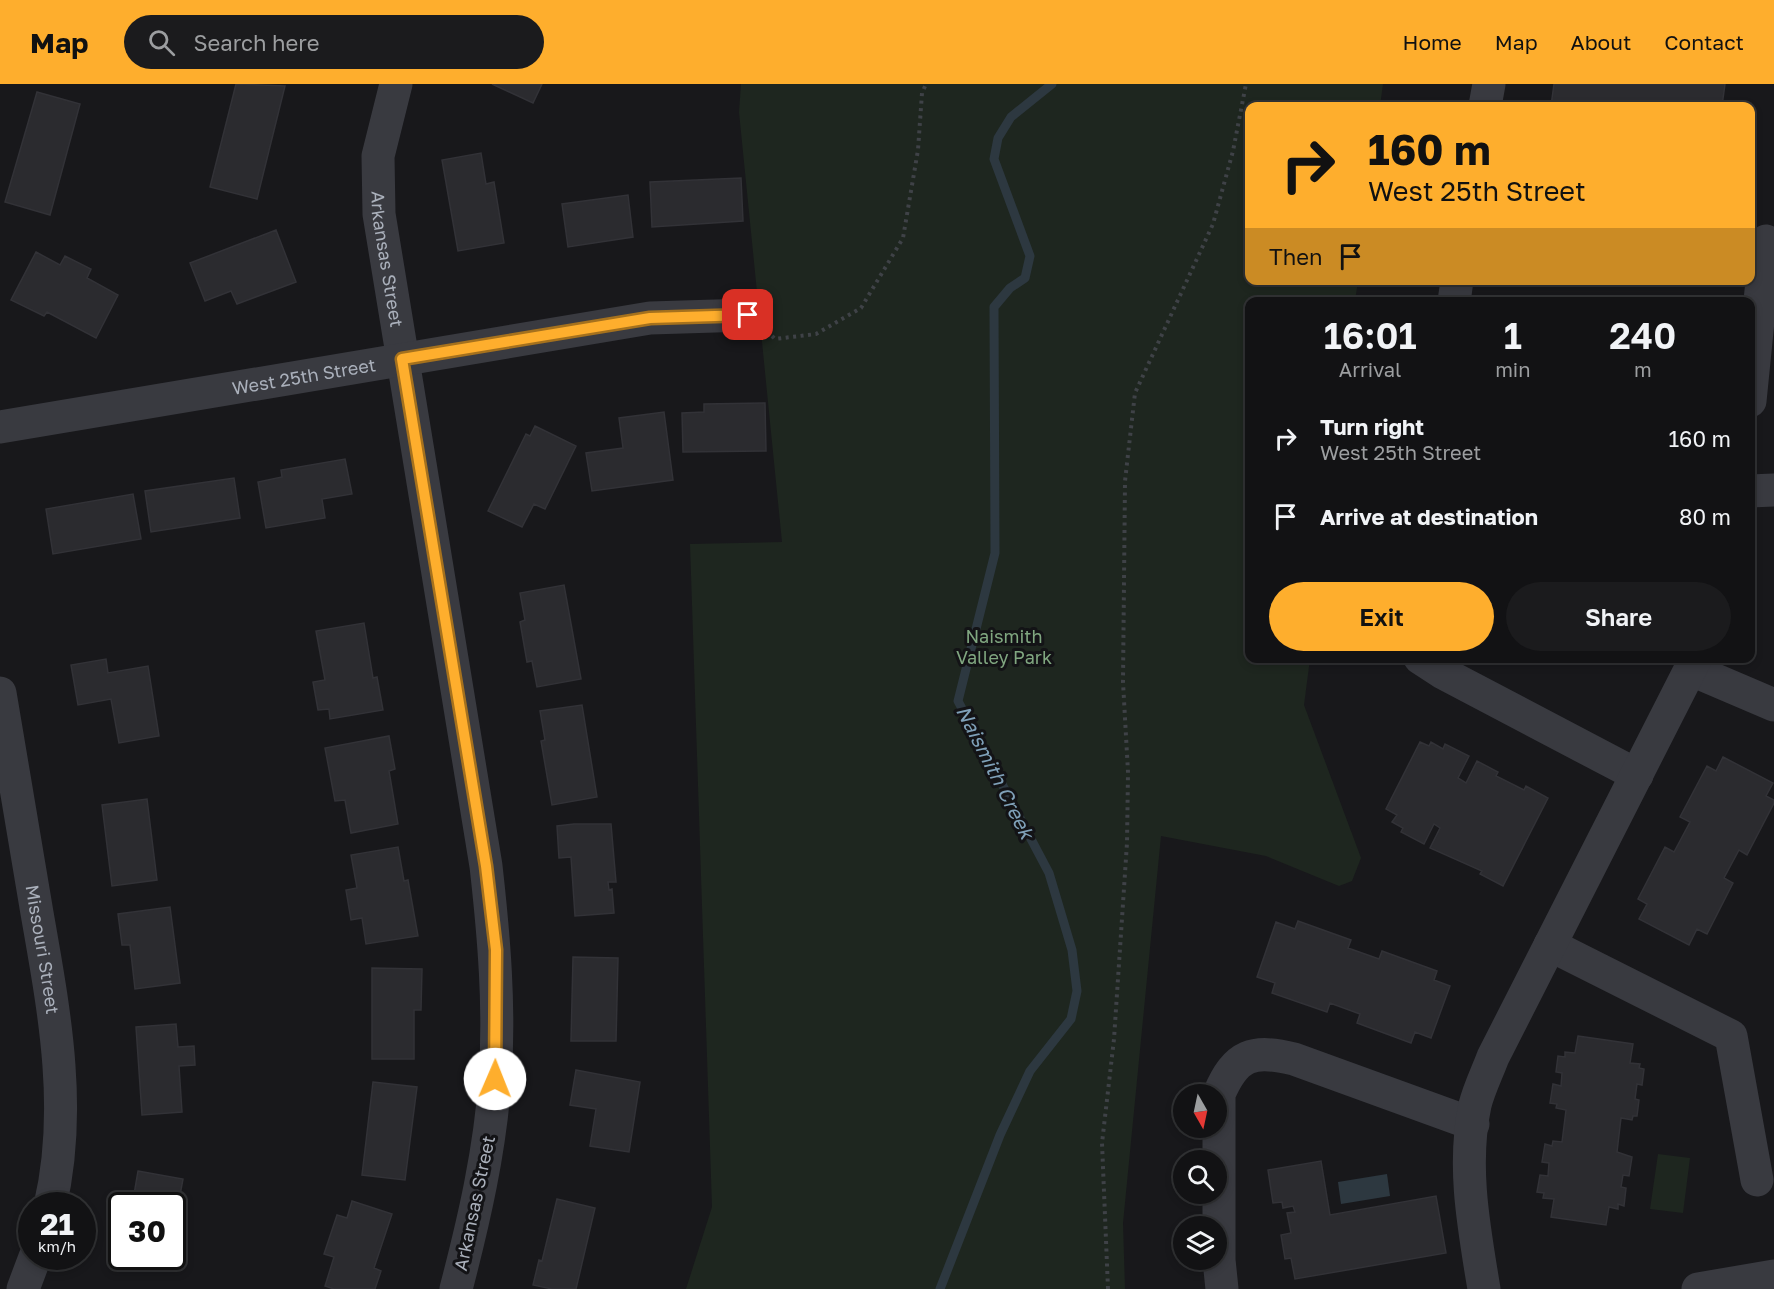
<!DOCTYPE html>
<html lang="en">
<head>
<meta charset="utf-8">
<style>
	:root { --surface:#121214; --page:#1b1b1d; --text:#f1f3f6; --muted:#9c9ea0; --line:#313234; --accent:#feae2d }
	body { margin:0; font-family:"Golos Text",sans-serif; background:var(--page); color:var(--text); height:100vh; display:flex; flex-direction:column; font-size:22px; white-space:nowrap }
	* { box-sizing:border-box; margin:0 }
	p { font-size:20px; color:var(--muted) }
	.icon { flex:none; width:33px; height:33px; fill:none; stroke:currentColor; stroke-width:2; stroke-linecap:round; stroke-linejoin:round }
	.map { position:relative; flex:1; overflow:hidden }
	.side { position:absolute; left:1245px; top:213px; width:510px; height:366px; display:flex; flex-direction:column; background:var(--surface); border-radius:12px; box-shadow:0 3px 9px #0003,0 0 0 2px var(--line) }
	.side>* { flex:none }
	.top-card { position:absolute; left:1245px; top:18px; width:510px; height:183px; border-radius:12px; box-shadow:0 3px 9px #0003,0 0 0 2px var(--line); background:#feae2d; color:#111; overflow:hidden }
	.needle { width:39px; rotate:171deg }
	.buttons { position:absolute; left:1173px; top:1000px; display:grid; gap:12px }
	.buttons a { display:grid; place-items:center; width:54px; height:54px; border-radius:50%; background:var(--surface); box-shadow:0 3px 9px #0003,0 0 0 2px var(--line); font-size:30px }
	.speed { position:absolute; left:18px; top:1108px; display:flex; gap:12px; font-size:30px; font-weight:700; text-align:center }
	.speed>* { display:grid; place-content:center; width:78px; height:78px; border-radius:50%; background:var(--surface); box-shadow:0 3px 9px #0003,0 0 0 2px var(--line); line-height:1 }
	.speed small { font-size:15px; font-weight:400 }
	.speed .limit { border:3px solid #111; border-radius:9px; background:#fff; color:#111 }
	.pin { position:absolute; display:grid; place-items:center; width:51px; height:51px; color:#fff; margin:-26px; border-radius:12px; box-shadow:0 3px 9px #0006 }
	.me { position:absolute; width:66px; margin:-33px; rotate:1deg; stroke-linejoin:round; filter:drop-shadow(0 0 4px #0008) }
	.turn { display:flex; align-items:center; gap:21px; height:126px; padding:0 24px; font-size:27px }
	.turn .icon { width:78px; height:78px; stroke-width:2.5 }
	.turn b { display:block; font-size:42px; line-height:51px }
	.then { display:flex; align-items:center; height:57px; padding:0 24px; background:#0003; gap:12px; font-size:22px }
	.eta { display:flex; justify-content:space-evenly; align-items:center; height:102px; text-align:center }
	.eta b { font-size:36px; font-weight:600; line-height:42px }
	.button { display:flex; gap:12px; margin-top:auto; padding:12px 24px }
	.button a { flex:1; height:69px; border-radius:36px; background:var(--accent); color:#111; font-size:24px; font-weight:600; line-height:69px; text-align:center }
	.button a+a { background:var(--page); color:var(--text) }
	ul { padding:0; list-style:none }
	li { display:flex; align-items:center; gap:18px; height:78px; padding:0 24px }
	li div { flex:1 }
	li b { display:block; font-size:22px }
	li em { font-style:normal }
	header { display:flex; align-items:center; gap:36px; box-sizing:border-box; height:84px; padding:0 30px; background:var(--accent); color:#111 }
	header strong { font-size:28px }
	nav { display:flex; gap:33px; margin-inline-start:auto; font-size:21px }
	.search { width:420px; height:54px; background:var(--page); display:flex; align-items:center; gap:15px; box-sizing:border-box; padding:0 21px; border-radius:33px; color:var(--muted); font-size:22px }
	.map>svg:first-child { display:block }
	.green { fill:#1e261f }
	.water { fill:#2d3840 }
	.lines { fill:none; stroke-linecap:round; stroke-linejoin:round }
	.stream { stroke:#2d3840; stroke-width:9 }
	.building { fill:#2b2b2f; stroke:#323237; stroke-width:1.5 }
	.path { stroke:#3f4247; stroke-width:4; stroke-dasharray:3 4.5; stroke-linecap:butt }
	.minor { stroke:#393a40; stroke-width:33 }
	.route-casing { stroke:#a5711d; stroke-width:15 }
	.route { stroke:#feae2d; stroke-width:10 }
	.labels { text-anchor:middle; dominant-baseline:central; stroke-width:6; stroke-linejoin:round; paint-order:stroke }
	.street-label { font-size:18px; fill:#aab0bb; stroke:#131316 }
	.park-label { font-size:18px; fill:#80a780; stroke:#131316 }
	.water-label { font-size:20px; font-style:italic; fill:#7fa0b8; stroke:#131316 }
</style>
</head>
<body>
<header>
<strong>Map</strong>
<div class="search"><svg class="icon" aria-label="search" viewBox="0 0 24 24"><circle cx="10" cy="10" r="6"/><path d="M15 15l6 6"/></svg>Search here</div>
<nav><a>Home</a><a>Map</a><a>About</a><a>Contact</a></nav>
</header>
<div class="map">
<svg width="1774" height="1205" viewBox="0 0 1774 1205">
	<rect width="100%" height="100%" fill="#18181b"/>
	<path class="green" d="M 741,0 L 1383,0 L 1380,22 L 1250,22 L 1250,196 L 1358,197 L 1355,217 L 1250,218 L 1250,574 L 1310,575 L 1304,621 L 1361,774 L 1352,797 L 1339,802 L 1266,772 L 1161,752 L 1123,1139 L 1125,1205 L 686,1205 L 712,1123 L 690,460 L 782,458 L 739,28 Z
		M 1658,1070 L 1690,1074 L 1683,1129 L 1650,1125 Z"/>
	<path class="water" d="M 1387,1090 L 1390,1112 L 1341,1120 L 1338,1098 Z"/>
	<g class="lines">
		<path class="stream" d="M 940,1205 L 1000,1051 L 1030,987 L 1071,935 L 1077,907 L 1072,866 L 1049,789 L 958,617 L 995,469 L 994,223 L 1010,204 L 1025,194 L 1030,172 L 994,75 L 998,54 L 1011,33 L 1052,0"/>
	</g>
	<path class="building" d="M 236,0 L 285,2 L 257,115 L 210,103 Z
		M 492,0 L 542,0 L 533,19 Z
		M 1554,0 L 1725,0 L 1722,22 L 1551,22 Z
		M 37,8 L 80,20 L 50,131 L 5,118 Z
		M 481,69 L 486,100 L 494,98 L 504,159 L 458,167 L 442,76 Z
		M 741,94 L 743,137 L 652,143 L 650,98 Z
		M 628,111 L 633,153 L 568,163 L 562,120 Z
		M 276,146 L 296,198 L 237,220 L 231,207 L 205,217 L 190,179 Z
		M 36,168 L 60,181 L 65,172 L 91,185 L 87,194 L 118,211 L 96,254 L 47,228 L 44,232 L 11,216 Z
		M 765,319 L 766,367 L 683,368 L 682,329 L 704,328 L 704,320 Z
		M 664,328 L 673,396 L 592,407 L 586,369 L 623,364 L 619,334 Z
		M 535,342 L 576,362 L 545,425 L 534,420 L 522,443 L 488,427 L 526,350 L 530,352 Z
		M 345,375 L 352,410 L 322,415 L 325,434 L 266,444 L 258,398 L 282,393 L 281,386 Z
		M 234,394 L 240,434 L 151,448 L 145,407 Z
		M 133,410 L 141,455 L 53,470 L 46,425 Z
		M 564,501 L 581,595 L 537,603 L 532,577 L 527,578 L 520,538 L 525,536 L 520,509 Z
		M 364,539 L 373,594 L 377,593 L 383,626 L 330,635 L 329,625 L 318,626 L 313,598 L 325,596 L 316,547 Z
		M 106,575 L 108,589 L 148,582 L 159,652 L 119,659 L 111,615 L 78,621 L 71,581 Z
		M 582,621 L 597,713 L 552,721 L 541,657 L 545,656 L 540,627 Z
		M 389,652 L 395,685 L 389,687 L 398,740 L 351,749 L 345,716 L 335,717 L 325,664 Z
		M 1420,658 L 1429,662 L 1431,658 L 1443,665 L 1445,660 L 1469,672 L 1458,694 L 1466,699 L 1477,677 L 1498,688 L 1496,692 L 1524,706 L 1526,702 L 1548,714 L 1503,802 L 1480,790 L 1482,787 L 1430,764 L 1440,744 L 1434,740 L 1424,760 L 1401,748 L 1403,744 L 1392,738 L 1397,731 L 1386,725 Z
		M 1723,673 L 1773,699 L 1766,712 L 1774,716 L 1774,719 L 1747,771 L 1739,766 L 1724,794 L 1733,799 L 1707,850 L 1697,845 L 1689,861 L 1639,835 L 1647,820 L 1638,815 L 1665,763 L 1674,768 L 1690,738 L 1680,733 L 1707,682 L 1716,687 Z
		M 147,715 L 157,796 L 112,802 L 102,721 Z
		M 574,740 L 611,740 L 616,798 L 608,798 L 609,806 L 612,805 L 614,829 L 575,832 L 571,773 L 559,774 L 557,742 Z
		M 398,763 L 404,797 L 408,796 L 418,852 L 366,860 L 362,834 L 351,836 L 346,806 L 357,804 L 351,771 Z
		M 170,823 L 180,899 L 135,905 L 130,861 L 122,861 L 118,830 Z
		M 1298,837 L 1351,856 L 1348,864 L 1379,875 L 1382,867 L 1437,887 L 1434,896 L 1450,902 L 1431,954 L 1415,948 L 1411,959 L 1357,939 L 1360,930 L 1330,919 L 1327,928 L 1272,909 L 1275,899 L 1257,893 L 1276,838 L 1295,845 Z
		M 573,873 L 618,874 L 616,957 L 571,957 Z
		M 372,884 L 422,885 L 421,926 L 414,926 L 414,975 L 372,975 Z
		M 176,940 L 178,963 L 194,962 L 195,981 L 179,982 L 182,1028 L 142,1031 L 136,943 Z
		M 1578,952 L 1633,960 L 1630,979 L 1640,980 L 1639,984 L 1644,985 L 1642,1001 L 1637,1000 L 1635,1015 L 1639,1016 L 1637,1032 L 1633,1032 L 1632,1036 L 1621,1034 L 1617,1068 L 1632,1073 L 1629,1092 L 1623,1091 L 1621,1103 L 1626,1104 L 1624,1122 L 1618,1120 L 1618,1125 L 1609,1123 L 1606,1141 L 1551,1133 L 1554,1115 L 1543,1114 L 1544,1109 L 1537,1108 L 1540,1091 L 1548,1092 L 1549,1079 L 1542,1078 L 1545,1060 L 1552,1062 L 1553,1057 L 1562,1058 L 1566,1026 L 1556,1024 L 1557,1020 L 1550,1019 L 1553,1000 L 1561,1002 L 1562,989 L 1556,988 L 1558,972 L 1565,973 L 1565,968 L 1575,969 Z
		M 576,986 L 640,998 L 629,1068 L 590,1062 L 596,1025 L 570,1021 Z
		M 373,998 L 417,1003 L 405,1096 L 362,1091 Z
		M 1321,1077 L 1330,1131 L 1436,1112 L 1446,1169 L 1295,1195 L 1291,1174 L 1285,1175 L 1281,1151 L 1291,1149 L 1287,1129 L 1295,1128 L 1293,1122 L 1283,1124 L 1282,1118 L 1273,1119 L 1268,1086 Z
		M 138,1087 L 183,1095 L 172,1154 L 172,1122 L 132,1122 Z
		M 557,1115 L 595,1124 L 576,1205 L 552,1205 L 533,1201 L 539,1176 L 542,1177 Z
		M 352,1117 L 392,1130 L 374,1184 L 381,1187 L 375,1205 L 334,1205 L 325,1202 L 334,1173 L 324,1170 L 337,1131 L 347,1134 Z"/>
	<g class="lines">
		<path class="path" d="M 772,252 L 775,255 L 816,250 L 861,224 L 903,154 L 918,66 L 922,9 L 926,0
			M 1108,1205 L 1102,1059 L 1114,955 L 1127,759 L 1128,688 L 1123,598 L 1125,397 L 1135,309 L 1213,140 L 1233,67 L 1246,0"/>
		<g class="minor">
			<path id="s1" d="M 396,0 L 378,72 L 379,130 L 486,782 C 494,853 500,924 495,995 C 490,1067 474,1136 456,1205"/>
			<path d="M 1485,22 L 1489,0"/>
			<path d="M 1454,218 L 1457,196"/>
			<path d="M 1750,317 L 1766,157"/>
			<path id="s2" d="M 0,343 L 650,234 L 748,231"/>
			<path d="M 1750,407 L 1774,406"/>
			<path d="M 1420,574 L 1443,589 L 1637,691"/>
			<path d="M 1692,586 L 1774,621"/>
			<path id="s3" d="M 0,609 C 12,683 25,756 37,829 C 54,926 73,1025 50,1122"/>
			<path d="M 1550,861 L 1731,952 L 1757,1096"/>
			<path d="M 23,1205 L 35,1173"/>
			<path d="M 1222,1205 L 1219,1176 L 1219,1010 C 1236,970 1253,965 1294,975 L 1473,1040"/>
			<path d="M 1484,1205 C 1474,1144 1462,1082 1475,1021 C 1479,1005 1487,989 1493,973 L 1696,574"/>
			<path d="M 1698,1205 L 1774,1192"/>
		</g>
	</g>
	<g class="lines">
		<g class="route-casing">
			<path id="route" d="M 495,995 L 496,866 L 486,782 L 402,275 L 650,234 L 748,231"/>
		</g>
		<use href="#route" class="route"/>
	</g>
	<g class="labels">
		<g class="street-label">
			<text stroke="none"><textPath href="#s1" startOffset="178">Arkansas Street</textPath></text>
			<text stroke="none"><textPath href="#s2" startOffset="308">West 25th Street</textPath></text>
			<text stroke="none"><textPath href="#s3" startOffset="260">Missouri Street</textPath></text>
			<text transform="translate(474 1119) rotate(-78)">Arkansas Street</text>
		</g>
		<g class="park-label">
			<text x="1004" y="552">Naismith<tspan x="1004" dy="21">Valley Park</tspan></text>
		</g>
		<g class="water-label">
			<text transform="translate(996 688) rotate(63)">Naismith Creek</text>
		</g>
	</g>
</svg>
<div class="buttons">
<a><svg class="needle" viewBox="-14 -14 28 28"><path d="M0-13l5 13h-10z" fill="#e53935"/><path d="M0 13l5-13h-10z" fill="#9c9ea0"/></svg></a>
<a><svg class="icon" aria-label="search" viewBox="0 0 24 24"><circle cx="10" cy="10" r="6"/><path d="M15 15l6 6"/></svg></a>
<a><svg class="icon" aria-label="layers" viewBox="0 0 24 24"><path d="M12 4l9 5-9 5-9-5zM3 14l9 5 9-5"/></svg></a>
</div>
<div class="speed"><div>21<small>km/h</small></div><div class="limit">30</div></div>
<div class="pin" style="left:748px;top:231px;background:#d93025"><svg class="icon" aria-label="arrive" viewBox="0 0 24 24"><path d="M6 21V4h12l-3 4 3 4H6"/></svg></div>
<svg class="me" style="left:495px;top:995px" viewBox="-20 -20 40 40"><circle r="19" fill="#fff"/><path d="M0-13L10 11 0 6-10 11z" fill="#feae2d"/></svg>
<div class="top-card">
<div class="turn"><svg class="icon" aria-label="right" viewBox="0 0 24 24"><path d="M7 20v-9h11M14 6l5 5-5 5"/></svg><div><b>160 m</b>West 25th Street</div></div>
<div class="then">Then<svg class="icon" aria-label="arrive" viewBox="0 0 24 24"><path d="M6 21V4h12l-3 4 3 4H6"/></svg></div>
</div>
<section class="side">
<div class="eta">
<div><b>16:01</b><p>Arrival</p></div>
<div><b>1</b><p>min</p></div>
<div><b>240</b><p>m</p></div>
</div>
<ul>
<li><svg class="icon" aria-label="right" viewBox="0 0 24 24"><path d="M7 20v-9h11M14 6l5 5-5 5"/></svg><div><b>Turn right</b><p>West 25th Street</p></div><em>160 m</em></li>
<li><svg class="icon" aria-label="arrive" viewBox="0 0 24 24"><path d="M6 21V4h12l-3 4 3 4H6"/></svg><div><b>Arrive at destination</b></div><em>80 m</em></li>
</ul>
<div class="button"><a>Exit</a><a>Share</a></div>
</section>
</div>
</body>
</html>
